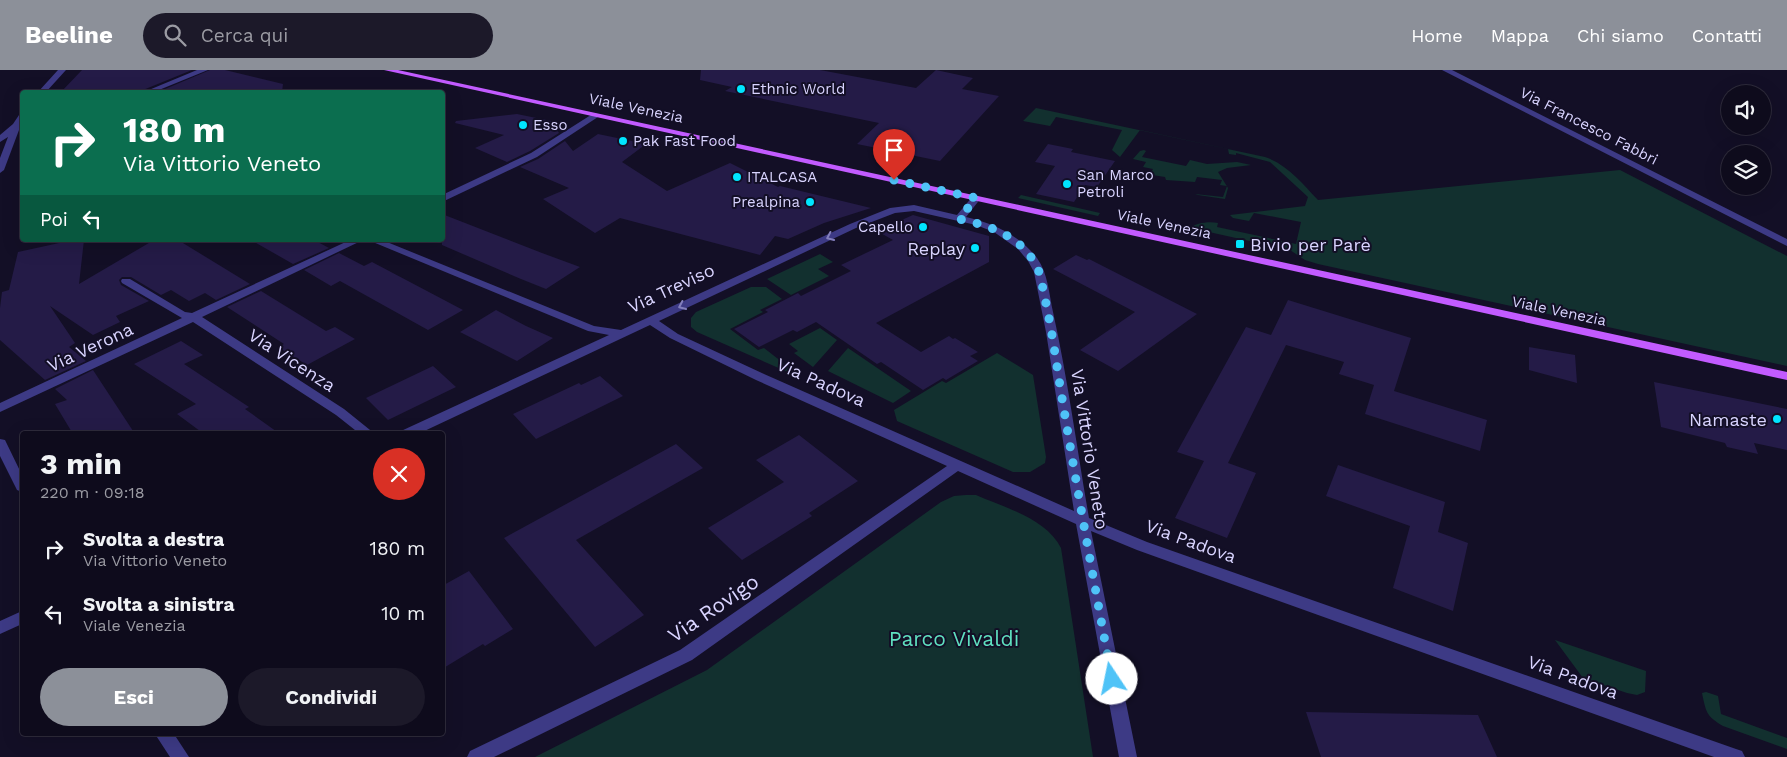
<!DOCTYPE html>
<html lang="it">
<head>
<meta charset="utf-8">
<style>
	:root { --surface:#0e0b1c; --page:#1c1929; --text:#f1f3f6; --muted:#9b9ba3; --line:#2e2b3b; --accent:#8c9099 }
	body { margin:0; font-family:"Work Sans",sans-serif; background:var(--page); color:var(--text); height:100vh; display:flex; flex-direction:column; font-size:19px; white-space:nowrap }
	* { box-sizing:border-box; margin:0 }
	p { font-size:16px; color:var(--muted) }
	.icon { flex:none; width:28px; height:28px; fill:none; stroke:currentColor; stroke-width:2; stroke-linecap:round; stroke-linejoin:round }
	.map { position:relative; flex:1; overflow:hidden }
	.drawer { position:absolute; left:20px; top:361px; width:425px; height:305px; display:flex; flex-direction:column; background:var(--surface); border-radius:5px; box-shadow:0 5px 20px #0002,0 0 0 1px var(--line) }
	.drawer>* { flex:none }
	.banner { position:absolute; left:20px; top:20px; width:425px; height:152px; border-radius:5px; box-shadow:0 5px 20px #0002,0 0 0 1px var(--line); background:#0b6e4f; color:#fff; overflow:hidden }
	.tools { position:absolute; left:1721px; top:15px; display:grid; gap:10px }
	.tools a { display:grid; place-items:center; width:50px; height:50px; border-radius:50%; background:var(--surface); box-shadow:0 5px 20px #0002,0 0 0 1px var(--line); font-size:25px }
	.pin { position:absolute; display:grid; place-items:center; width:42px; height:42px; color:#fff; margin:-51px -21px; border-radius:50% 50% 50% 0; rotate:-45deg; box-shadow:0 0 5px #0007 }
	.pin .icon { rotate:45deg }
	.me { position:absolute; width:55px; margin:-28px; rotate:349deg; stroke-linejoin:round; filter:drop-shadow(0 0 4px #0008) }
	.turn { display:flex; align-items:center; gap:18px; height:105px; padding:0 20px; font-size:22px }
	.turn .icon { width:65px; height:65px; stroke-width:2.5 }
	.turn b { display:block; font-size:35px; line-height:42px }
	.then { display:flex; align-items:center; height:48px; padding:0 20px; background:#0003; gap:10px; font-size:19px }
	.round { display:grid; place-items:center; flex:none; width:52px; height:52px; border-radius:26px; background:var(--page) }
	.overview { display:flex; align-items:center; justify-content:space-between; height:85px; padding:0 20px }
	h1 { font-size:30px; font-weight:700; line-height:38px }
	.primary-button { display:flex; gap:10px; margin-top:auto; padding:10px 20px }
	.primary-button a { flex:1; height:58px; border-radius:30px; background:var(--accent); color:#fff; font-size:20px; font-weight:700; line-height:58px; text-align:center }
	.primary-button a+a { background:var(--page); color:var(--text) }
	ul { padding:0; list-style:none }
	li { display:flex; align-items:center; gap:15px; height:65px; padding:0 20px }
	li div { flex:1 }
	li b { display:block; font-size:19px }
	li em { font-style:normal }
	header { display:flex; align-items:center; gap:30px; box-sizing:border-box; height:70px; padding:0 25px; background:var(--accent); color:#fff }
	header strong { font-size:24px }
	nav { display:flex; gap:28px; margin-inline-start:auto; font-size:18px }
	.search { width:350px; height:45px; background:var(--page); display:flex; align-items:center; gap:12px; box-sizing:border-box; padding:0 18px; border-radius:28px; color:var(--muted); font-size:19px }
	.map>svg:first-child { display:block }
	.green { fill:#12302f }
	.building { fill:#241b47 }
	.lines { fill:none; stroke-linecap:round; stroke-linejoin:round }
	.minor { fill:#3d3a85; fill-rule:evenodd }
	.tertiary { fill:#3d3a85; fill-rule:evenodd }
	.primary { fill:#c25bff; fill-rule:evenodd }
	.oneway { stroke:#837fbc }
	.route { stroke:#4fc3f7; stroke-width:9; stroke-dasharray:0 16.2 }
	.poi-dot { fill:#00e5ff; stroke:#130f26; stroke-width:2 }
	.labels { text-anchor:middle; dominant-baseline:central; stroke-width:4; stroke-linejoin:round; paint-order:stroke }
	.far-poi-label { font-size:15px; fill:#d9d4ff; stroke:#130f26; text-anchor:start }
	.far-street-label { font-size:15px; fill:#d9d4ff; stroke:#130f26 }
	.poi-label { font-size:18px; fill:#d9d4ff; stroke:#130f26; text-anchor:end }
	.street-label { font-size:18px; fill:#d9d4ff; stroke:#130f26 }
	.near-street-label { font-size:21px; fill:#d9d4ff; stroke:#130f26 }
	.near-park-label { font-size:21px; fill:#5fe0c0; stroke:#130f26 }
</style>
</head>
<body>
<header>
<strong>Beeline</strong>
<div class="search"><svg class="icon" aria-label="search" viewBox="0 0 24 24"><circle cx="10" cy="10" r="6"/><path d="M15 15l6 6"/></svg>Cerca qui</div>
<nav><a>Home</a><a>Mappa</a><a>Chi siamo</a><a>Contatti</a></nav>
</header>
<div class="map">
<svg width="1787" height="687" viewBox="0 0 1787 687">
	<rect width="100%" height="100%" fill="#130f26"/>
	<path class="green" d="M 1036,38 L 1265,87 C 1288,95 1302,113 1318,130 L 1620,100 L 1787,186 L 1787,296 L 1318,194 L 1305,190 L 1290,180 L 1191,158 C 1195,153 1209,151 1218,153 L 1217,157 L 1296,174 L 1301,152 L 1254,143 L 1249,151 L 1233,148 L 1230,145 L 1305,136 L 1308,127 L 1270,92 L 1236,83 L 1236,85 L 1229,84 L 1228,79 L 1140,60 L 1120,87 L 1112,80 L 1122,60 L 1056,47 L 1050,56 L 1023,51 Z
		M 1144,80 L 1146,81 L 1142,87 L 1186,96 L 1190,90 L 1207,94 L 1237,92 L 1251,95 L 1227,98 L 1218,102 L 1228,118 L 1225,129 L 1198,125 L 1195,124 L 1223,127 L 1227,116 L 1220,115 L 1222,110 L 1197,107 L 1195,112 L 1166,110 L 1165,107 L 1152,105 L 1150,104 L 1153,99 L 1143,97 L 1146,92 L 1133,89 L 1140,81 Z
		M 1021,125 L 1100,143 L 1098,146 L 1018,128 Z
		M 820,184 L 833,192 L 818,199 L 829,206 L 791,225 L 767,209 Z
		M 751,217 L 766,217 L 782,229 L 760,240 L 763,242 L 730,259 L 758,280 L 764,278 L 791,299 L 790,303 L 697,262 L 691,257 L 691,248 L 696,242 Z
		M 820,258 L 837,270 L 813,297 L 794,283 L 798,281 L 789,274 Z
		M 848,278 L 911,321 L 893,333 L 828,301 Z
		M 997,283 L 1033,305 L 1046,387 L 1045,393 L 1030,402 L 1013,402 L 897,351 L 894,340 L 942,311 L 946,313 Z
		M 966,425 L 976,425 C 1005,438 1046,448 1061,478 L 1093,687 L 535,687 L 707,600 L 941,432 L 954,426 Z
		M 1555,570 L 1646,601 L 1645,622 L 1637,625 L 1627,623 L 1583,608 Z
		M 1706,622 L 1718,626 L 1721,644 L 1787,668 L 1787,679 L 1723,656 C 1706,646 1706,642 1702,623 Z"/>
	<path class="building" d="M 82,0 L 192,0 L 143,20 L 142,22 L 61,22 Z
		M 210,0 L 225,0 L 283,14 L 282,22 L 158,22 Z
		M 701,0 L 820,0 L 916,18 L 936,0 L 973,8 L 962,19 L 999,26 L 940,91 L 857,74 L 879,53 L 725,21 L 732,17 L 700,10 Z
		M 517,44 L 551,51 L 559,63 L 530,81 L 507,92 L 475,78 L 504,65 L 455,53 L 456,51 Z
		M 598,64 L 646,74 L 622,92 L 667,121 L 730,93 L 778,117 L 780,116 L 871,138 L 824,153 L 788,169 L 775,166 L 760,185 L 620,148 L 595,163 L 543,129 L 569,118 L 520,97 L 538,89 L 565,71 L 573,81 Z
		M 1048,74 L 1073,79 L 1071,82 L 1115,91 L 1097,117 L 1085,115 L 1074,132 L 1036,124 L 1055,96 L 1035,92 Z
		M 442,144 L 542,183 L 580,197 L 546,219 L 521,209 L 442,175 Z
		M 913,145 L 989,166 L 989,192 L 876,253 L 921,282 L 949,266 L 953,269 L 955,268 L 978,282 L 970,286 L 978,291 L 946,310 L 943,308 L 923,320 L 881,292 L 877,294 L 816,252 L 797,262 L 793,260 L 759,277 L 734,259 L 768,242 L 765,240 L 798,223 L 801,226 L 851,201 L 841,195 L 893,170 L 877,161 Z
		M 73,170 L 84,170 L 79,214 L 154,170 L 178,170 L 250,214 L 216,230 L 205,223 L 189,231 L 171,220 L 161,225 L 131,207 L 122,207 L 119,210 L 121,215 L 149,231 L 116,246 L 120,252 L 93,265 L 50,236 L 75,273 L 69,277 L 86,291 L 45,310 L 0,270 L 0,238 L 2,222 L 9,220 L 18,182 Z
		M 251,170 L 314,170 L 329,178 L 293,194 Z
		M 339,183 L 364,196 L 372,192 L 463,240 L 428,260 L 340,211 L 331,216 L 304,200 Z
		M 1076,185 L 1087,190 L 1089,189 L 1197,244 L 1118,301 L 1080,280 L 1135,242 L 1053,199 Z
		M 261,221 L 326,261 L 335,257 L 355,269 L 307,295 L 278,277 L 284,274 L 227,237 Z
		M 1288,230 L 1411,268 L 1394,321 L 1487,350 L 1480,381 L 1365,344 L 1374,315 L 1339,304 L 1344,292 L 1286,275 L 1228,393 L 1256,403 L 1227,468 L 1175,448 L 1204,391 L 1177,382 L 1246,257 L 1271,265 Z
		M 496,240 L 526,256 L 553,268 L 517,291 L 460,262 Z
		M 181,271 L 203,285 L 184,294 L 249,337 L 245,339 L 280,364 L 204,364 L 177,344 L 196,334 L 134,294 Z
		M 1529,277 L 1575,285 L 1577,313 L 1529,300 Z
		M 433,296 L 456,317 L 388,350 L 366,328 Z
		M 93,300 L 135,364 L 73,364 L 55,334 L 67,330 L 55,319 Z
		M 600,306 L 623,326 L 536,369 L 513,344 L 579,313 L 581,315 Z
		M 1654,312 L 1787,339 L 1787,380 L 1754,373 L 1758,384 L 1727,377 L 1725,373 L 1661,357 Z
		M 799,365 L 858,411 L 809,443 L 812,446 L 742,490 L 708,458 L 784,412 L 756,390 Z
		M 676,374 L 703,398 L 576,470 L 644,545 L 595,577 L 504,468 Z
		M 1338,395 L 1445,432 L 1438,462 L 1468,473 L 1453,541 L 1393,518 L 1410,456 L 1326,426 Z
		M 469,501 L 513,559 L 485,576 L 483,574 L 442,599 L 442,516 Z
		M 1306,642 L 1478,645 L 1497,687 L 1321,687 Z"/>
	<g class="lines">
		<path class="minor" d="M 58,0 L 66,0 L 46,22 L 38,22 Z
			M 197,0 L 208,0 L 154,22 L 144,22 Z
			M 1442,0 L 1452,0 L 1787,169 L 1787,176 Z
			M 594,43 L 601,45 L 537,87 L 442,132 L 442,125 L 531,83 Z
			M 19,45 L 22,45 L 22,52 L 4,100 L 0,103 L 0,88 L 8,67 L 0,72 L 0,65 L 13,54 Z
			M 976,125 L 981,128 L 966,147 C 993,153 1019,165 1037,188 C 1048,203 1049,224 1053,242 C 1068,310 1077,379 1089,448 L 1147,472 L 1736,679 L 1742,681 L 1745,687 L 1714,687 L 1137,480 L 1091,461 L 1137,687 L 1119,687 L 1076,454 L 958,401 L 692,590 L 494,687 L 467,687 L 470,681 L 680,580 L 947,396 L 756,310 L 670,268 L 650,255 L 418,364 L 400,364 L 401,361 L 609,265 L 588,261 L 368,170 L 382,170 L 594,256 L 621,260 L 850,154 L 890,138 L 914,135 L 957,145 L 973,126 ZM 914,141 L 976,155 L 994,162 L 1018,179 L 1028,191 L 1034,202 L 1046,262 L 1074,441 L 764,304 L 678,264 L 659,251 L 856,158 L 895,143 Z
			M 350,170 L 363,170 L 202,247 L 344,339 L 375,364 L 360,364 L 336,345 L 193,252 L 0,342 L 0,333 L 182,248 L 122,213 L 121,211 L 122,209 L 130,209 L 185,242 L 192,243 Z
			M 22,541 L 22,554 L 0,564 L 0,551 Z"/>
		<path class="tertiary" d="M 0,369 L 5,370 L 22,405 L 22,422 L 17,420 L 0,386 Z
			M 155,664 L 174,664 L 189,687 L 170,687 Z"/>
		<path class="primary" d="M 384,0 L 398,0 L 1787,302 L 1787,310 Z"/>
	</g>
	<defs><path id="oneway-chevron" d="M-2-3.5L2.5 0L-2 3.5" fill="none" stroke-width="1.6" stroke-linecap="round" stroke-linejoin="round" transform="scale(1.25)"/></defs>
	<g class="oneway">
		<use href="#oneway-chevron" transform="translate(830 167) rotate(155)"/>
		<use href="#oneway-chevron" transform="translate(682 236) rotate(155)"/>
	</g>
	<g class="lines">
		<path class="route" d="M 894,110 L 976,128 L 959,149 C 987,155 1016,164 1033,190 C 1041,201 1042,216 1045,229 C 1052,260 1056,291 1061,322 C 1077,418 1094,513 1112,609"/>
	</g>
	<g class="poi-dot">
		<circle cx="741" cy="19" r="5"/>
		<circle cx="523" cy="55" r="5"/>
		<circle cx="623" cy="71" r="5"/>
		<circle cx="737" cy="107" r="5"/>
		<circle cx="1067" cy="114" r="5"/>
		<circle cx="810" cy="132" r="5"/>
		<circle cx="923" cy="157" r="5"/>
		<rect x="1235" y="169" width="10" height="10" rx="2.5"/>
		<circle cx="975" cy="178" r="5"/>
		<circle cx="1777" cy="349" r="5"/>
	</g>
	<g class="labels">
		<g class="far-poi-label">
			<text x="751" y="19">Ethnic World</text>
			<text x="533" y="55">Esso</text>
			<text x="633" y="71">Pak Fast Food</text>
			<text x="1077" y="105">San Marco<tspan x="1077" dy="17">Petroli</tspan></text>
			<text x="747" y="107">ITALCASA</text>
			<text x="800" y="132" text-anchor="end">Prealpina</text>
			<text x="913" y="157" text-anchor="end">Capello</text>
		</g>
		<g class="far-street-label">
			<text transform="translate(636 38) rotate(12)">Viale Venezia</text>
			<text transform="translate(1589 56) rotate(27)">Via Francesco Fabbri</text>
			<text transform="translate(1164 154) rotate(12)">Viale Venezia</text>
			<text transform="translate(1559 241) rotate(12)">Viale Venezia</text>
		</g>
		<g class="poi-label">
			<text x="1250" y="174" text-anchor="start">Bivio per Parè</text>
			<text x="965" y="178">Replay</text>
			<text x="1767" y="349">Namaste</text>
		</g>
		<g class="street-label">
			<text transform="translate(671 218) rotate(-25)">Via Treviso</text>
			<text transform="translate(90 277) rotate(-25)">Via Verona</text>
			<text transform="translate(292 290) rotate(33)">Via Vicenza</text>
			<text transform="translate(821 312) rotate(24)">Via Padova</text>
			<text transform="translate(1090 379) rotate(81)">Via Vittorio Veneto</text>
			<text transform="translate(1191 471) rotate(20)">Via Padova</text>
			<text transform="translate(1573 607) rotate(20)">Via Padova</text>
		</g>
		<g class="near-street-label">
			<text transform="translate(713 538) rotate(-34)">Via Rovigo</text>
		</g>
		<g class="near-park-label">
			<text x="954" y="568">Parco Vivaldi</text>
		</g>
	</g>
</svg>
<div class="tools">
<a><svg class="icon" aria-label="sound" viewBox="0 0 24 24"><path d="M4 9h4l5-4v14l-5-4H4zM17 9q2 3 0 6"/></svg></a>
<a><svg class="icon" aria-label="layers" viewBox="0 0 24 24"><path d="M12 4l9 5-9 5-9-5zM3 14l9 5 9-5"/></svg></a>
</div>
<div class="pin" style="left:894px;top:110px;background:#d93025"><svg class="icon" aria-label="arrive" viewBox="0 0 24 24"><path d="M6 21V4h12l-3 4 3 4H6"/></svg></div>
<svg class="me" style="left:1112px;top:609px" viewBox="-20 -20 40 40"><circle r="19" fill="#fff"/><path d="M0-13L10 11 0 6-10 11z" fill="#4fc3f7"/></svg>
<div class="banner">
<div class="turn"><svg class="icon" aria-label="right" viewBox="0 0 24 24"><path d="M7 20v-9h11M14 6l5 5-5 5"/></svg><div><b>180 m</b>Via Vittorio Veneto</div></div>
<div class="then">Poi<svg class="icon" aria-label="left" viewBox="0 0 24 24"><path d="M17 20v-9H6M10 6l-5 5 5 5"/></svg></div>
</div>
<section class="drawer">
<div class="overview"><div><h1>3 min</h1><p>220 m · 09:18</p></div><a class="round" style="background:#d93025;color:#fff"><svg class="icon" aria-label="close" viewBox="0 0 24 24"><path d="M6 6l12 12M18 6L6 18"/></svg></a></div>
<ul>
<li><svg class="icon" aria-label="right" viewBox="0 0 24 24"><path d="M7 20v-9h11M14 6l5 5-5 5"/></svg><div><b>Svolta a destra</b><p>Via Vittorio Veneto</p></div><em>180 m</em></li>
<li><svg class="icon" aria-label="left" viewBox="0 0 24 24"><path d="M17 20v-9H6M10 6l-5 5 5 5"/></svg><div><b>Svolta a sinistra</b><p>Viale Venezia</p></div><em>10 m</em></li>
</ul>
<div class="primary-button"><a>Esci</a><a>Condividi</a></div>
</section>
</div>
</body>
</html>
